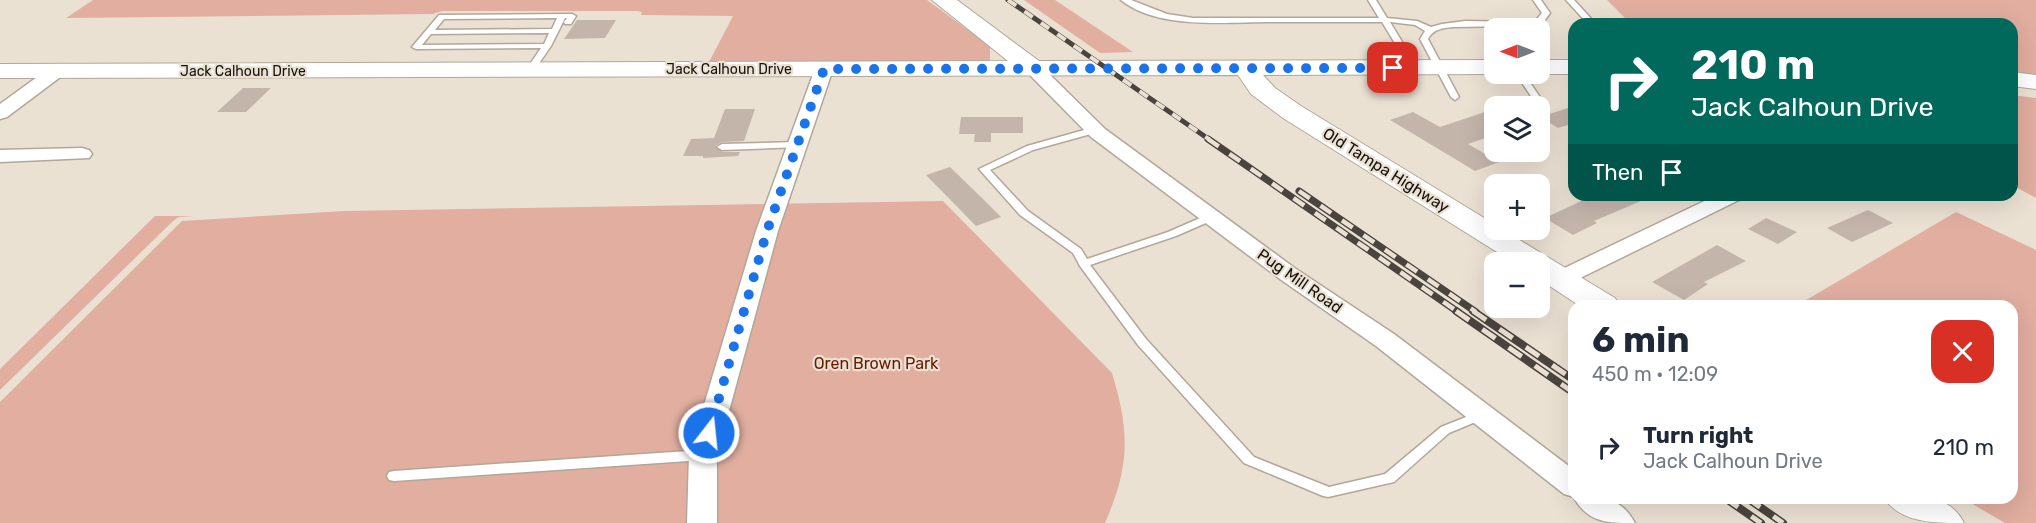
<!DOCTYPE html>
<html lang="en">
<head>
<meta charset="utf-8">
<style>
	:root { --surface:#fff; --page:#f6f6f7; --text:#1f2937; --muted:#747a83 }
	body { margin:0; font-family:Rubik,sans-serif; background:var(--page); color:var(--text); height:100vh; display:flex; flex-direction:column; font-size:22px; white-space:nowrap }
	* { box-sizing:border-box; margin:0 }
	p { font-size:20px; color:var(--muted) }
	.icon { flex:none; width:33px; height:33px; fill:none; stroke:currentColor; stroke-width:2; stroke-linecap:round; stroke-linejoin:round }
	.map { position:relative; flex:1; overflow:hidden }
	.drawer { position:absolute; left:1568px; top:300px; width:450px; height:204px; display:flex; flex-direction:column; background:var(--surface); border-radius:18px; box-shadow:0 6px 24px #0002 }
	.drawer>* { flex:none }
	.banner { position:absolute; left:1568px; top:18px; width:450px; height:183px; border-radius:18px; box-shadow:0 6px 24px #0002; background:#00695c; color:#fff; overflow:hidden }
	.needle { width:39px; rotate:270deg }
	.controls { position:absolute; left:1484px; top:18px; display:grid; gap:12px }
	.controls a { display:grid; place-items:center; width:66px; height:66px; border-radius:12px; background:var(--surface); box-shadow:0 6px 24px #0002; font-size:30px }
	.pin { position:absolute; display:grid; place-items:center; width:51px; height:51px; color:#fff; margin:-26px; border-radius:12px; box-shadow:0 3px 9px #0006 }
	.me { position:absolute; width:66px; margin:-33px; rotate:16deg; stroke-linejoin:round; filter:drop-shadow(0 0 4px #0008) }
	.turn { display:flex; align-items:center; gap:21px; height:126px; padding:0 24px; font-size:27px }
	.turn .icon { width:78px; height:78px; stroke-width:2.5 }
	.turn b { display:block; font-size:42px; line-height:51px }
	.then { display:flex; align-items:center; height:57px; padding:0 24px; background:#0003; gap:12px; font-size:22px }
	.round { display:grid; place-items:center; flex:none; width:63px; height:63px; border-radius:18px; background:var(--page) }
	.summary { display:flex; align-items:center; justify-content:space-between; height:102px; padding:0 24px }
	h1 { font-size:36px; font-weight:700; line-height:45px }
	ul { padding:0; list-style:none }
	li { display:flex; align-items:center; gap:18px; height:90px; padding:0 24px }
	li div { flex:1 }
	li b { display:block; font-size:22px }
	li em { font-style:normal }
	.map>svg:first-child { display:block }
	.green { fill:#e1aea0 }
	.building { fill:#c4b5ab }
	.lines { fill:none; stroke-linecap:round; stroke-linejoin:round }
	.lane-casing { stroke:#b1a79a; stroke-width:3 }
	.street-casing { stroke:#b1a79a; stroke-width:3 }
	.secondary-casing { stroke:#b1a79a; stroke-width:2 }
	.lane { fill:#fff; fill-rule:evenodd }
	.street { fill:#fff; fill-rule:evenodd }
	.secondary { fill:#fff; fill-rule:evenodd }
	.rail-far2-casing { stroke:#4a443e; stroke-width:5 }
	.rail-far1-casing { stroke:#4a443e; stroke-width:7 }
	.rail-casing { stroke:#4a443e; stroke-width:8 }
	.rail-far2 { stroke:#ebe1d3; stroke-width:4; stroke-dasharray:10; stroke-linecap:butt }
	.rail-far1 { stroke:#ebe1d3; stroke-width:4.5; stroke-dasharray:13; stroke-linecap:butt }
	.rail { stroke:#ebe1d3; stroke-width:5; stroke-dasharray:16; stroke-linecap:butt }
	.route { stroke:#1a73e8; stroke-width:10; stroke-dasharray:0 18 }
	.labels { text-anchor:middle; dominant-baseline:central; stroke-width:4.5; stroke-linejoin:round; paint-order:stroke }
	.far-street-label { font-size:14px; fill:#16120e; stroke:#ebe1d3 }
	.street-label { font-size:16px; fill:#16120e; stroke:#ebe1d3 }
	.park-label { font-size:16px; fill:#671b03; stroke:#ebe1d3 }
</style>
</head>
<body>
<div class="map">
<svg width="2036" height="523" viewBox="0 0 2036 523">
	<rect width="100%" height="100%" fill="#ebe1d3"/>
	<path class="green" d="M 93,0 L 927,0 L 990,46 L 990,65 L 707,66 L 733,16 L 641,15 L 642,12 L 637,11 L 442,11 L 433,14 L 66,18 Z
		M 1024,0 L 1055,0 L 1133,52 L 1100,53 Z
		M 1607,0 L 2036,0 L 2036,79 L 2012,76 L 2012,24 L 1631,24 Z
		M 2012,95 L 2036,98 L 2036,198 L 2012,185 Z
		M 943,201 L 1112,373 C 1130,432 1130,466 1105,523 L 0,523 L 0,402 L 182,221 L 344,211 Z
		M 1956,212 L 2036,250 L 2036,523 L 2005,523 L 1962,498 L 2012,498 L 2012,306 L 1796,306 Z
		M 155,216 L 194,216 L 179,217 L 173,221 L 0,390 L 0,369 Z"/>
	<path class="building" d="M 577,20 L 616,20 L 605,38 L 564,39 Z
		M 243,88 L 271,88 L 246,112 L 217,112 Z
		M 1574,106 L 1574,123 L 1558,128 L 1540,117 Z
		M 725,109 L 755,109 L 744,141 L 722,142 L 715,146 L 722,152 L 740,152 L 738,156 L 703,158 L 703,156 L 683,156 L 691,139 L 714,138 Z
		M 1494,109 L 1494,135 L 1468,144 L 1499,162 L 1475,171 L 1390,120 L 1413,112 L 1440,127 Z
		M 961,117 L 1023,117 L 1023,133 L 991,133 L 991,142 L 974,142 L 975,134 L 959,134 Z
		M 950,167 L 983,199 L 1001,217 L 976,226 L 926,175 Z
		M 1594,195 L 1655,195 L 1594,221 L 1597,223 L 1573,235 L 1545,218 Z
		M 1868,210 L 1893,223 L 1852,242 L 1827,228 Z
		M 1766,218 L 1797,232 L 1778,244 L 1748,229 Z
		M 1717,245 L 1746,261 L 1704,282 L 1708,284 L 1684,300 L 1652,282 Z"/>
	<g class="lines">
		<g class="lane-casing">
			<path id="lane" d="M 1121,0 L 1131,0 L 1167,14 L 1193,18 L 1379,18 L 1368,0 L 1376,0 L 1387,18 L 1417,21 L 1431,27 L 1442,24 L 1465,21 L 1528,22 L 1536,20 L 1542,13 L 1533,0 L 1541,0 L 1550,13 L 1542,24 L 1528,26 L 1453,27 C 1443,28 1433,29 1428,39 L 1459,97 L 1455,100 L 1451,97 L 1420,39 L 1425,31 L 1415,25 L 1390,22 L 1418,68 L 1414,70 L 1410,68 L 1382,22 C 1345,22 1308,22 1270,22 C 1226,22 1158,30 1121,0 Z
				M 1566,0 L 1574,0 L 1596,24 L 1588,24 Z
				M 572,14 L 576,16 L 571,24 L 565,24 L 564,22 L 567,18 L 565,18 L 551,46 L 533,72 L 530,72 L 526,70 L 541,48 L 416,49 L 412,47 L 439,15 L 442,15 ZM 557,18 L 552,29 L 435,30 L 444,19 ZM 549,33 L 544,44 L 422,45 L 431,34 Z
				M 1516,74 L 1524,74 L 1542,100 L 1541,102 L 1535,102 Z
				M 1095,127 L 1098,128 L 1098,132 L 1033,150 L 990,170 L 1028,211 L 1081,249 L 1087,259 L 1168,232 L 1207,215 L 1215,215 L 1216,217 L 1215,219 L 1176,236 L 1090,265 L 1146,339 L 1254,457 L 1329,487 L 1385,474 L 1441,427 L 1481,411 L 1485,412 L 1487,415 L 1485,418 L 1449,433 L 1394,482 L 1328,497 L 1323,496 L 1244,463 L 1138,345 L 1080,266 L 1073,253 L 1020,215 L 979,169 L 1027,146 Z
				M 797,142 L 800,143 L 802,145 L 800,147 L 722,150 L 717,147 L 722,144 Z
				M 703,450 L 708,452 L 709,455 L 708,458 L 703,460 L 394,481 L 389,480 L 387,476 L 389,472 L 394,471 Z"/>
		</g>
		<g class="street-casing">
			<path id="street" d="M 1033,63 L 1039,64 L 1105,129 L 1296,269 L 1394,334 L 1574,470 L 1574,497 L 1564,494 L 1376,346 L 1280,279 L 1091,137 L 1027,72 L 1024,68 L 1027,64 Z
				M 824,64 L 830,65 L 833,69 L 778,231 L 717,455 L 717,523 L 687,523 L 689,455 L 756,231 L 815,69 L 818,65 Z
				M 57,66 L 63,67 L 66,71 L 63,75 L 7,117 L 0,119 L 0,104 L 51,67 Z
				M 82,148 L 89,150 L 92,154 L 89,158 L 0,162 L 0,150 Z
				M 1717,195 L 1744,195 L 1741,199 L 1568,284 L 1560,286 L 1552,284 L 1549,279 L 1552,274 Z
				M 1574,498 C 1600,498 1620,495 1635,523 C 1607,523 1589,523 1574,498 Z"/>
		</g>
		<g class="secondary-casing">
			<path id="secondary" d="M 932,0 L 957,0 L 1039,61 L 1494,60 L 1494,74 L 1497,74 L 1494,74 L 1263,75 L 1275,88 L 1301,106 L 1494,224 L 1494,230 L 1503,230 L 1615,298 L 1620,306 L 1580,306 L 1539,279 L 1539,262 L 1513,262 L 1283,118 L 1251,94 L 1238,75 L 0,78 L 0,64 L 1008,61 Z
				M 1539,60 L 1574,60 L 1574,74 L 1536,74 L 1539,74 Z
				M 2012,72 L 2036,75 L 2036,89 L 2012,86 Z
				M 1884,498 C 1915,498 1948,491 1964,523 C 1933,523 1901,523 1884,498 Z"/>
		</g>
		<use href="#lane" class="lane"/>
		<use href="#street" class="street"/>
		<use href="#secondary" class="secondary"/>
		<g class="rail-far2-casing">
			<path id="rail-far2" d="M 1008,0 L 1210,140"/>
		</g>
		<g class="rail-far1-casing">
			<path id="rail-far1" d="M 1208,139 L 1458,312
				M 1299,191 L 1476,312"/>
		</g>
		<g class="rail-casing">
			<path id="rail" d="M 1456,311 L 1574,393
				M 1473,311 L 1574,380
				M 1725,498 L 1761,523
				M 1747,498 L 1783,523"/>
		</g>
		<use href="#rail-far2" class="rail-far2"/>
		<use href="#rail-far1" class="rail-far1"/>
		<use href="#rail" class="rail"/>
	</g>
	<g class="lines">
		<path class="route" d="M 709,433 L 767,231 L 824,69 L 1393,68"/>
	</g>
	<g class="labels">
		<g class="far-street-label">
			<text x="729" y="69">Jack Calhoun Drive</text>
			<text x="243" y="71">Jack Calhoun Drive</text>
		</g>
		<g class="street-label">
			<text transform="translate(1386 170) rotate(32)">Old Tampa Highway</text>
			<text transform="translate(1300 281) rotate(35)">Pug Mill Road</text>
		</g>
		<g class="park-label">
			<text x="876" y="363">Oren Brown Park</text>
		</g>
	</g>
</svg>
<div class="controls">
<a><svg class="needle" viewBox="-14 -14 28 28"><path d="M0-13l5 13h-10z" fill="#e53935"/><path d="M0 13l5-13h-10z" fill="#747a83"/></svg></a>
<a><svg class="icon" aria-label="layers" viewBox="0 0 24 24"><path d="M12 4l9 5-9 5-9-5zM3 14l9 5 9-5"/></svg></a>
<a>+</a>
<a>−</a>
</div>
<div class="pin" style="left:1393px;top:68px;background:#d93025"><svg class="icon" aria-label="arrive" viewBox="0 0 24 24"><path d="M6 21V4h12l-3 4 3 4H6"/></svg></div>
<svg class="me" style="left:709px;top:433px" viewBox="-20 -20 40 40"><circle r="17" fill="#1a73e8" stroke="#fff" stroke-width="3"/><path d="M0-11L8 9 0 5-8 9z" fill="#fff"/></svg>
<div class="banner">
<div class="turn"><svg class="icon" aria-label="right" viewBox="0 0 24 24"><path d="M7 20v-9h11M14 6l5 5-5 5"/></svg><div><b>210 m</b>Jack Calhoun Drive</div></div>
<div class="then">Then<svg class="icon" aria-label="arrive" viewBox="0 0 24 24"><path d="M6 21V4h12l-3 4 3 4H6"/></svg></div>
</div>
<section class="drawer">
<div class="summary"><div><h1>6 min</h1><p>450 m · 12:09</p></div><a class="round" style="background:#d93025;color:#fff"><svg class="icon" aria-label="close" viewBox="0 0 24 24"><path d="M6 6l12 12M18 6L6 18"/></svg></a></div>
<ul>
<li><svg class="icon" aria-label="right" viewBox="0 0 24 24"><path d="M7 20v-9h11M14 6l5 5-5 5"/></svg><div><b>Turn right</b><p>Jack Calhoun Drive</p></div><em>210 m</em></li>
</ul>
</section>
</div>
</body>
</html>
